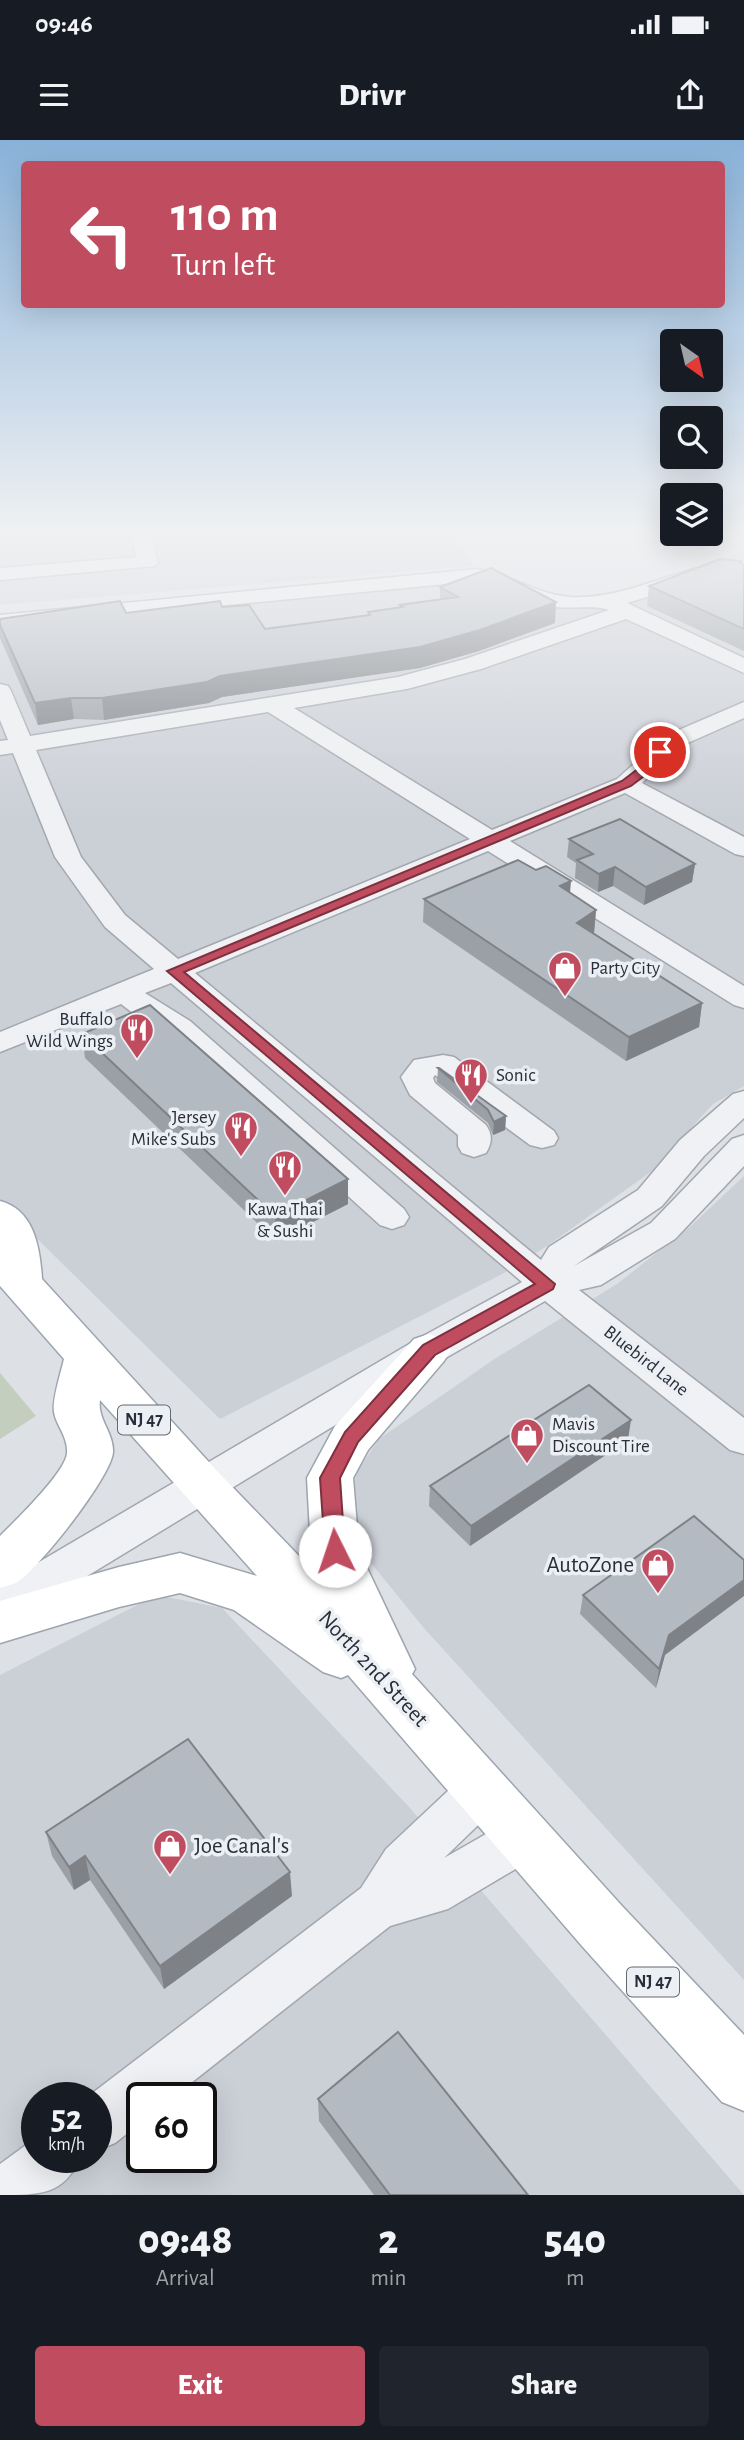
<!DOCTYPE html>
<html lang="en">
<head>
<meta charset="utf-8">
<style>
	:root { --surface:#171b24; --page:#20242c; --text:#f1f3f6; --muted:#9ea1a6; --accent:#c04c60 }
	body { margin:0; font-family:"Alegreya Sans",sans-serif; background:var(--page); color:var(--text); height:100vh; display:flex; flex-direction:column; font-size:26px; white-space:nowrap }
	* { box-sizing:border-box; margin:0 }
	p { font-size:23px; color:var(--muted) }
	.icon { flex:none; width:38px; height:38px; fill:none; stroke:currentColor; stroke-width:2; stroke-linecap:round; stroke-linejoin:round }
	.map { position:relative; height:2055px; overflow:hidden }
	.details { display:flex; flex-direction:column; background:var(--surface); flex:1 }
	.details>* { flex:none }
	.guide { position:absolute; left:21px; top:21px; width:704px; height:147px; border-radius:7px; box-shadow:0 7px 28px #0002; background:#c04c60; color:#fff; overflow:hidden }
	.needle { width:46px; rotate:146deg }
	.tools { position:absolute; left:660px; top:189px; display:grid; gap:14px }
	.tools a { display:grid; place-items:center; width:63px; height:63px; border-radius:7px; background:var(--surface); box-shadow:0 7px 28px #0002; font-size:35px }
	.speed { position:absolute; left:21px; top:1942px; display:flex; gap:14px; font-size:35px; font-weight:700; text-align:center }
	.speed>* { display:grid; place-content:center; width:91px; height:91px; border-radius:50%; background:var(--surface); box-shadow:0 7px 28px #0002; line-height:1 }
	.speed small { font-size:18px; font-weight:400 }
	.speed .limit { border:4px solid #111; border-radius:10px; background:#fff; color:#111 }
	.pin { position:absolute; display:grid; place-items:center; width:60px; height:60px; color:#fff; margin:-30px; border:4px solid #fff; border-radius:50%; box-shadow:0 2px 7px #0007 }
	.me { position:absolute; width:77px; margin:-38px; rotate:356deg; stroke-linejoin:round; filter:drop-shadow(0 0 5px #0008) }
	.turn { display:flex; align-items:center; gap:24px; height:147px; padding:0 35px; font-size:32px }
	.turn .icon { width:91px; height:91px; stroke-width:2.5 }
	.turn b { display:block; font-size:49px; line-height:60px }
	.eta { display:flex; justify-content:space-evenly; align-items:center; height:119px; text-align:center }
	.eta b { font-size:42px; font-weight:800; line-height:49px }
	.primary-button { display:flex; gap:14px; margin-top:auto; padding:14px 35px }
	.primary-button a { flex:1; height:80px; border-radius:7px; background:var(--accent); color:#fff; font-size:28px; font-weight:800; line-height:80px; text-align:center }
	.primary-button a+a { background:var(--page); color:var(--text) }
	.status { display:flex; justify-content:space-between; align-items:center; height:49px; padding:0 35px; background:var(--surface); direction:ltr }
	.status svg { height:19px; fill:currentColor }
	header { display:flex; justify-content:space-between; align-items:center; height:91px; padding:0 35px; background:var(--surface); font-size:32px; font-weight:800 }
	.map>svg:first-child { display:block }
	.built { fill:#cbcfd6; fill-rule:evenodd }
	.green { fill:#c3cebe }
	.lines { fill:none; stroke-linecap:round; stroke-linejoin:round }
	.minor-casing { stroke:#a3a7ae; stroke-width:3 }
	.major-casing { stroke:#9da5af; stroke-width:3 }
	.minor { fill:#eff1f4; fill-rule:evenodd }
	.major { fill:#fff; fill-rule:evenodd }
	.wall { fill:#9ba0a6 }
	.shaded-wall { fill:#7e8287 }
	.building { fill:#b4bac1; stroke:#7e8287; stroke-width:2 }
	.route { fill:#c04c60; stroke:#7d313e; stroke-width:2 }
	.labels { text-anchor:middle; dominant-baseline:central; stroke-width:7; stroke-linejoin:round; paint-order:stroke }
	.shield { fill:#eceff3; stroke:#636972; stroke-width:2 }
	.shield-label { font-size:18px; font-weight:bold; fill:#282f3a }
	.poi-label { font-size:19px; fill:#282f3a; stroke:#eceff3; text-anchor:start }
	.street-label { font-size:19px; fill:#282f3a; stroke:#eceff3 }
	.near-poi-label { font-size:23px; fill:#282f3a; stroke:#eceff3; text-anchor:end }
	.near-street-label { font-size:23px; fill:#282f3a; stroke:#eceff3 }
</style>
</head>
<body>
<div class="status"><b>09:46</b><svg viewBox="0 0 49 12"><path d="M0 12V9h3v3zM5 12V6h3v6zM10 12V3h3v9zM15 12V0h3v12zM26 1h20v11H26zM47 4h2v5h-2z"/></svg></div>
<header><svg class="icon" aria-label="menu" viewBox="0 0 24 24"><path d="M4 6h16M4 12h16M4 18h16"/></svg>Drivr<svg class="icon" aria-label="share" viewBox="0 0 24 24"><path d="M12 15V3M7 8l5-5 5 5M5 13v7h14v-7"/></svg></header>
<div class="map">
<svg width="744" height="2055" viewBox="0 0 744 2055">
	<rect width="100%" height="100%" fill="#dde0e5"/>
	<path class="built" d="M 0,390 L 452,390 L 474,426 L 0,465 Z
		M 744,411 L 744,946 L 713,964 L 652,1031 L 547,1106 L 504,1133 L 220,1279 L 0,1062 L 0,485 L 489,439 L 526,456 L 579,456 L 616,451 Z
		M 744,1036 L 744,1840 L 423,1487 L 363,1413 L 345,1377 L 357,1332 L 379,1299 L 493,1220 L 617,1144 L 692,1085 Z
		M 157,1455 L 222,1468 L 409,1667 L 744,2055 L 0,2055 L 0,1535 ZM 37,1958 L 96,1958 L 96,2018 L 37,2018 ZM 142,1958 L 201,1958 L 201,2018 L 142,2018 Z"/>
	<path class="green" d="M 711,390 L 744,390 L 744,398 L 699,410 L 685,394 L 710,394 Z
		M 0,1233 L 36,1276 L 0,1299 Z"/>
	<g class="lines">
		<g class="minor-casing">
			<path id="minor" d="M 129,390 L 149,390 L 158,422 L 155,426 L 0,440 L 0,428 L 137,417 Z
				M 729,423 L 744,426 L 744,438 L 716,436 L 627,463 L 744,518 L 744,533 L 626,479 L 481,529 L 407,549 L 294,568 L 492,690 L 617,639 L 665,596 L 744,562 L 744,578 L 681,606 L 642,643 L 744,697 L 744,716 L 735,714 L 625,653 L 510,701 L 744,846 L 744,868 L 734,865 L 488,711 L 195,833 L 541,1120 L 549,1107 L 638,1050 L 680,1000 L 733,954 L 744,951 L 744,978 L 704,1016 L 662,1066 L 574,1126 L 651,1083 L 732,999 L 744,995 L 744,1026 L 675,1099 L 601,1145 L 579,1150 L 744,1278 L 744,1314 L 730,1310 L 545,1161 L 442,1220 L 15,1480 L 0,1485 L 0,1445 L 416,1200 L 522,1142 L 171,843 L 145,853 L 190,881 L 404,1069 L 409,1077 L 404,1085 L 392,1089 L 380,1085 L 168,893 L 138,877 L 121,864 L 0,912 L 0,892 L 154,829 L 105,787 L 55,717 L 13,613 L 0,615 L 0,601 L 8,600 L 0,580 L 0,544 L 8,546 L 11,551 L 30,596 L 398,537 L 465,519 L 609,470 C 596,464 566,470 549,466 C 524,461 503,445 477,441 L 0,487 L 0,475 L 477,429 C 510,434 538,455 570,457 C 627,460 675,427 729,423 ZM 268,572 L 470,699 L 178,819 L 125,775 L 81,717 L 36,610 Z
				M 443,915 L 454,917 L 554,991 L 558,998 L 554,1005 L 542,1008 L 530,1005 L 435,935 L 433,938 L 435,943 L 486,985 C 493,995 492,1003 486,1013 L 474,1017 L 462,1013 L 458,1006 L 458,995 L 410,955 L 401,937 L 414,920 Z
				M 483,1627 L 500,1634 L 506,1649 L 500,1664 L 444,1718 L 507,1682 L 524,1675 L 541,1682 L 548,1698 L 541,1714 L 448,1769 L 390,1786 L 172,1958 L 142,1958 L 142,1982 L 115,2003 L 96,2011 L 96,1958 L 86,1958 L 361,1748 L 386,1709 L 466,1634 Z
				M 37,1997 L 37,2018 L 80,2018 C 64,2055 40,2055 0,2055 L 0,2024 Z"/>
		</g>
		<g class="major-casing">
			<path id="major" d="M 0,1061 C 34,1070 40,1107 42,1139 L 217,1331 L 325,1443 L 311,1411 L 307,1338 L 335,1286 L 414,1199 L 429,1194 L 444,1199 L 451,1210 L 444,1221 L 368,1310 L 353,1338 L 359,1411 L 415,1529 L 412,1534 L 622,1766 L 744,1895 L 744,1971 L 722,1962 L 582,1806 L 348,1535 L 341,1538 L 323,1532 L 234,1470 L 180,1453 L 119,1467 L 0,1503 L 0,1461 L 119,1427 L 180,1413 L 257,1436 L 100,1260 C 97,1279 114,1293 113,1312 C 112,1336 37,1431 16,1443 C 11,1445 5,1446 0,1448 L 0,1396 C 15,1381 66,1332 67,1313 C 68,1296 56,1286 54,1272 C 52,1260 61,1232 64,1219 L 0,1146 Z"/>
		</g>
		<use href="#minor" class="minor"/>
		<use href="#major" class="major"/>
	</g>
	<path class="wall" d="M 741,421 L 741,424 L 744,425 L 744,511 L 647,466 L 649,446 Z
		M 440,447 L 555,483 L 479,511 L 420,528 L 222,557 L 209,563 L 104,580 L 74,579 L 38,585 L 0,498 L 0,479 L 126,473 L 222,467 L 265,489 L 368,475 L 368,472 L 400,468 L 400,465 L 440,459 Z
		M 569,699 L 695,724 L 692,742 L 644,765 L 613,746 L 598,752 L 575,738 L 576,723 L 567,717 Z
		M 570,753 L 596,770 L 594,793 L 702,863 L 699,887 L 626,921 L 423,782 L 424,759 Z
		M 82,894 L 348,1064 L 276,1101 L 85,918 Z
		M 438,928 L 506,976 L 505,990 L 493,995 L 488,983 L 437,942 Z
		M 628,1300 L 470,1406 L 429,1366 L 430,1346 Z
		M 583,1455 L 665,1515 L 656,1548 L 580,1474 Z
		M 46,1692 L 292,1756 L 164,1849 L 90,1740 L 74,1750 L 52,1716 Z
		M 318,1959 L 528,2055 L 374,2055 L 319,1981 Z"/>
	<path class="shaded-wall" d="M 556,462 L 555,483 L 479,511 L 420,528 L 222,557 L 209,563 L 104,580 L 102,558 L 220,536 Z
		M 71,558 L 74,579 L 38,585 L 35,563 Z
		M 695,724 L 692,742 L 644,765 L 646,747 Z
		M 615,727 L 613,746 L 598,752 L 599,734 Z
		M 571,741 L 569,765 L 560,746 Z
		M 596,770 L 594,793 L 577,783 Z
		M 702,863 L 699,887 L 626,921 L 629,897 Z
		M 506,976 L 505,990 L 493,995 L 494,982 Z
		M 348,1039 L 348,1064 L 276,1101 L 275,1076 Z
		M 631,1280 L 628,1300 L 470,1406 L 471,1386 Z
		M 744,1440 L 744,1456 L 665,1515 L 656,1548 L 659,1529 L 669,1495 Z
		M 85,1716 L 90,1740 L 74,1750 L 69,1727 Z
		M 290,1732 L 292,1756 L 164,1849 L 160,1826 Z"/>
	<path class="building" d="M 720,419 L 741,421 L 740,423 L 744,425 L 744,489 L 649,446 Z
		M 491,428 L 556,462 L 480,490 L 420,507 L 220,536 L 207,542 L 102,558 L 71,558 L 35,563 L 0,485 L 0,479 L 120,461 L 126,473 L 220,461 L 222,467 L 249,465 L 265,489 L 370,475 L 368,472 L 403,467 L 400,465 L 458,457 L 440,447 Z
		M 620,679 L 695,724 L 646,747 L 615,727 L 599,734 L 577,720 L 593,714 L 569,699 Z
		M 518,720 L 536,730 L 546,726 L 571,741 L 560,746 L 596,770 L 577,783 L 702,863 L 629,897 L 424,759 Z
		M 150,865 L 348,1039 L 275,1076 L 82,894 Z
		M 438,928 L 439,928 L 506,976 L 494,982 L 488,970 Z
		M 589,1245 L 631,1280 L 471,1386 L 430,1346 Z
		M 694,1376 L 744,1420 L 744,1440 L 669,1495 L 659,1529 L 583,1455 Z
		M 188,1599 L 290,1732 L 160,1826 L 85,1716 L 69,1727 L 46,1692 Z
		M 398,1892 L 528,2055 L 390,2055 L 318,1959 Z"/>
	<linearGradient id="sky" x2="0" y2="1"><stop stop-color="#89b2d9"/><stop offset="0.58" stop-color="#f0f1f3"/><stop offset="1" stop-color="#f0f1f3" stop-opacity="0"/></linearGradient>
	<rect width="744" height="678" fill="url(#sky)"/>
	<path class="route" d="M 656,609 L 666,612 L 648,633 L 631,646 L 184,832 L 555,1144 L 553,1149 L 435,1215 L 358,1302 L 340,1338 L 345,1411 L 342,1417 L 335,1419 L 328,1417 L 325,1411 L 320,1338 L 345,1292 L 423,1205 L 535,1144 L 167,831 L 622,641 L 639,628 Z"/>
	<defs>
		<g id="shop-pin" transform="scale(1.75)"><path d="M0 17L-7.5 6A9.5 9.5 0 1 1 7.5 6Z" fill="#c04c60" stroke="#eceff3"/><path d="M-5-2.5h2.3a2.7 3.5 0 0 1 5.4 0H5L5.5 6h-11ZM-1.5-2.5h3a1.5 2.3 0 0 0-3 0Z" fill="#fff"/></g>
		<g id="restaurant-pin" transform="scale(1.75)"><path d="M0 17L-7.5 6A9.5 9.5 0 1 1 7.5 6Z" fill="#c04c60" stroke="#eceff3"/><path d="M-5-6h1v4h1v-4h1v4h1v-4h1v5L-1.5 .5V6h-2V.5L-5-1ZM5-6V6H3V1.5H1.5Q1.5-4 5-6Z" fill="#fff"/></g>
	</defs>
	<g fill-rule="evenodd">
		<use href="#shop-pin" x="565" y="828"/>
		<use href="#restaurant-pin" x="137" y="890"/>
		<use href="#restaurant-pin" x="471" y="935"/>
		<use href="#restaurant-pin" x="241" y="988"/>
		<use href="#restaurant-pin" x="285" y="1027"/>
		<use href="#shop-pin" x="527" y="1295"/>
		<use href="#shop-pin" x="658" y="1425"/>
		<use href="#shop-pin" x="170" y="1706"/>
	</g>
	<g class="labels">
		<g class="shield">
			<rect x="118" y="1265.5" width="52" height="29" rx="5"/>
			<rect x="627" y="1827.5" width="52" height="29" rx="5"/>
		</g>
		<g class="shield-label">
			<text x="144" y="1280">NJ 47</text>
			<text x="653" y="1842">NJ 47</text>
		</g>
		<g class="poi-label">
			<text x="590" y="828">Party City</text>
			<text x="113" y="879" text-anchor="end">Buffalo<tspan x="113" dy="22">Wild Wings</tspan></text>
			<text x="496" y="935">Sonic</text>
			<text x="216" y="977" text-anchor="end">Jersey<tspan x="216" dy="22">Mike's Subs</tspan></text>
			<text x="285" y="1069" text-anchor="middle">Kawa Thai<tspan x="285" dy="22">&amp; Sushi</tspan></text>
			<text x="552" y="1284">Mavis<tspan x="552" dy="22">Discount Tire</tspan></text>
		</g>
		<g class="street-label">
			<text transform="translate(646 1221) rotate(38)">Bluebird Lane</text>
		</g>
		<g class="near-poi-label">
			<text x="634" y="1425">AutoZone</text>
			<text x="194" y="1706" text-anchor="start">Joe Canal's</text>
		</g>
		<g class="near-street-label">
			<text transform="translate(373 1529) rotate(47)">North 2nd Street</text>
		</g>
	</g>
</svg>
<div class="tools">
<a><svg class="needle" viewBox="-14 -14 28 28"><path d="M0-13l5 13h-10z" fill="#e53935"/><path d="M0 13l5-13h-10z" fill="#9ea1a6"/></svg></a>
<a><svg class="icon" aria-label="search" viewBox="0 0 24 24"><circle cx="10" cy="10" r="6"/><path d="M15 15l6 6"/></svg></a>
<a><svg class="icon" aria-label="layers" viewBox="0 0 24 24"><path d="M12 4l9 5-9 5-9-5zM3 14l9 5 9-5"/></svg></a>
</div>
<div class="speed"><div>52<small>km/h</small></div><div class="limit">60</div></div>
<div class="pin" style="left:660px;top:612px;background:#d93025"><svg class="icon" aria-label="arrive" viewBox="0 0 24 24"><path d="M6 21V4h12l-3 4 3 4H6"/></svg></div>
<svg class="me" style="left:335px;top:1411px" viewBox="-20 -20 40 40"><circle r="19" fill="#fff"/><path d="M0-13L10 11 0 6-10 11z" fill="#c04c60"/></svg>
<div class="guide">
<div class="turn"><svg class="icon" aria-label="left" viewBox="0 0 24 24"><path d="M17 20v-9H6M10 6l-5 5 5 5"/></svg><div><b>110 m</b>Turn left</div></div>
</div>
</div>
<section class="details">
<div class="eta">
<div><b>09:48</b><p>Arrival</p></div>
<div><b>2</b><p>min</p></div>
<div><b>540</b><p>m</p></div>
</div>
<div class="primary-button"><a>Exit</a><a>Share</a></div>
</section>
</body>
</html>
